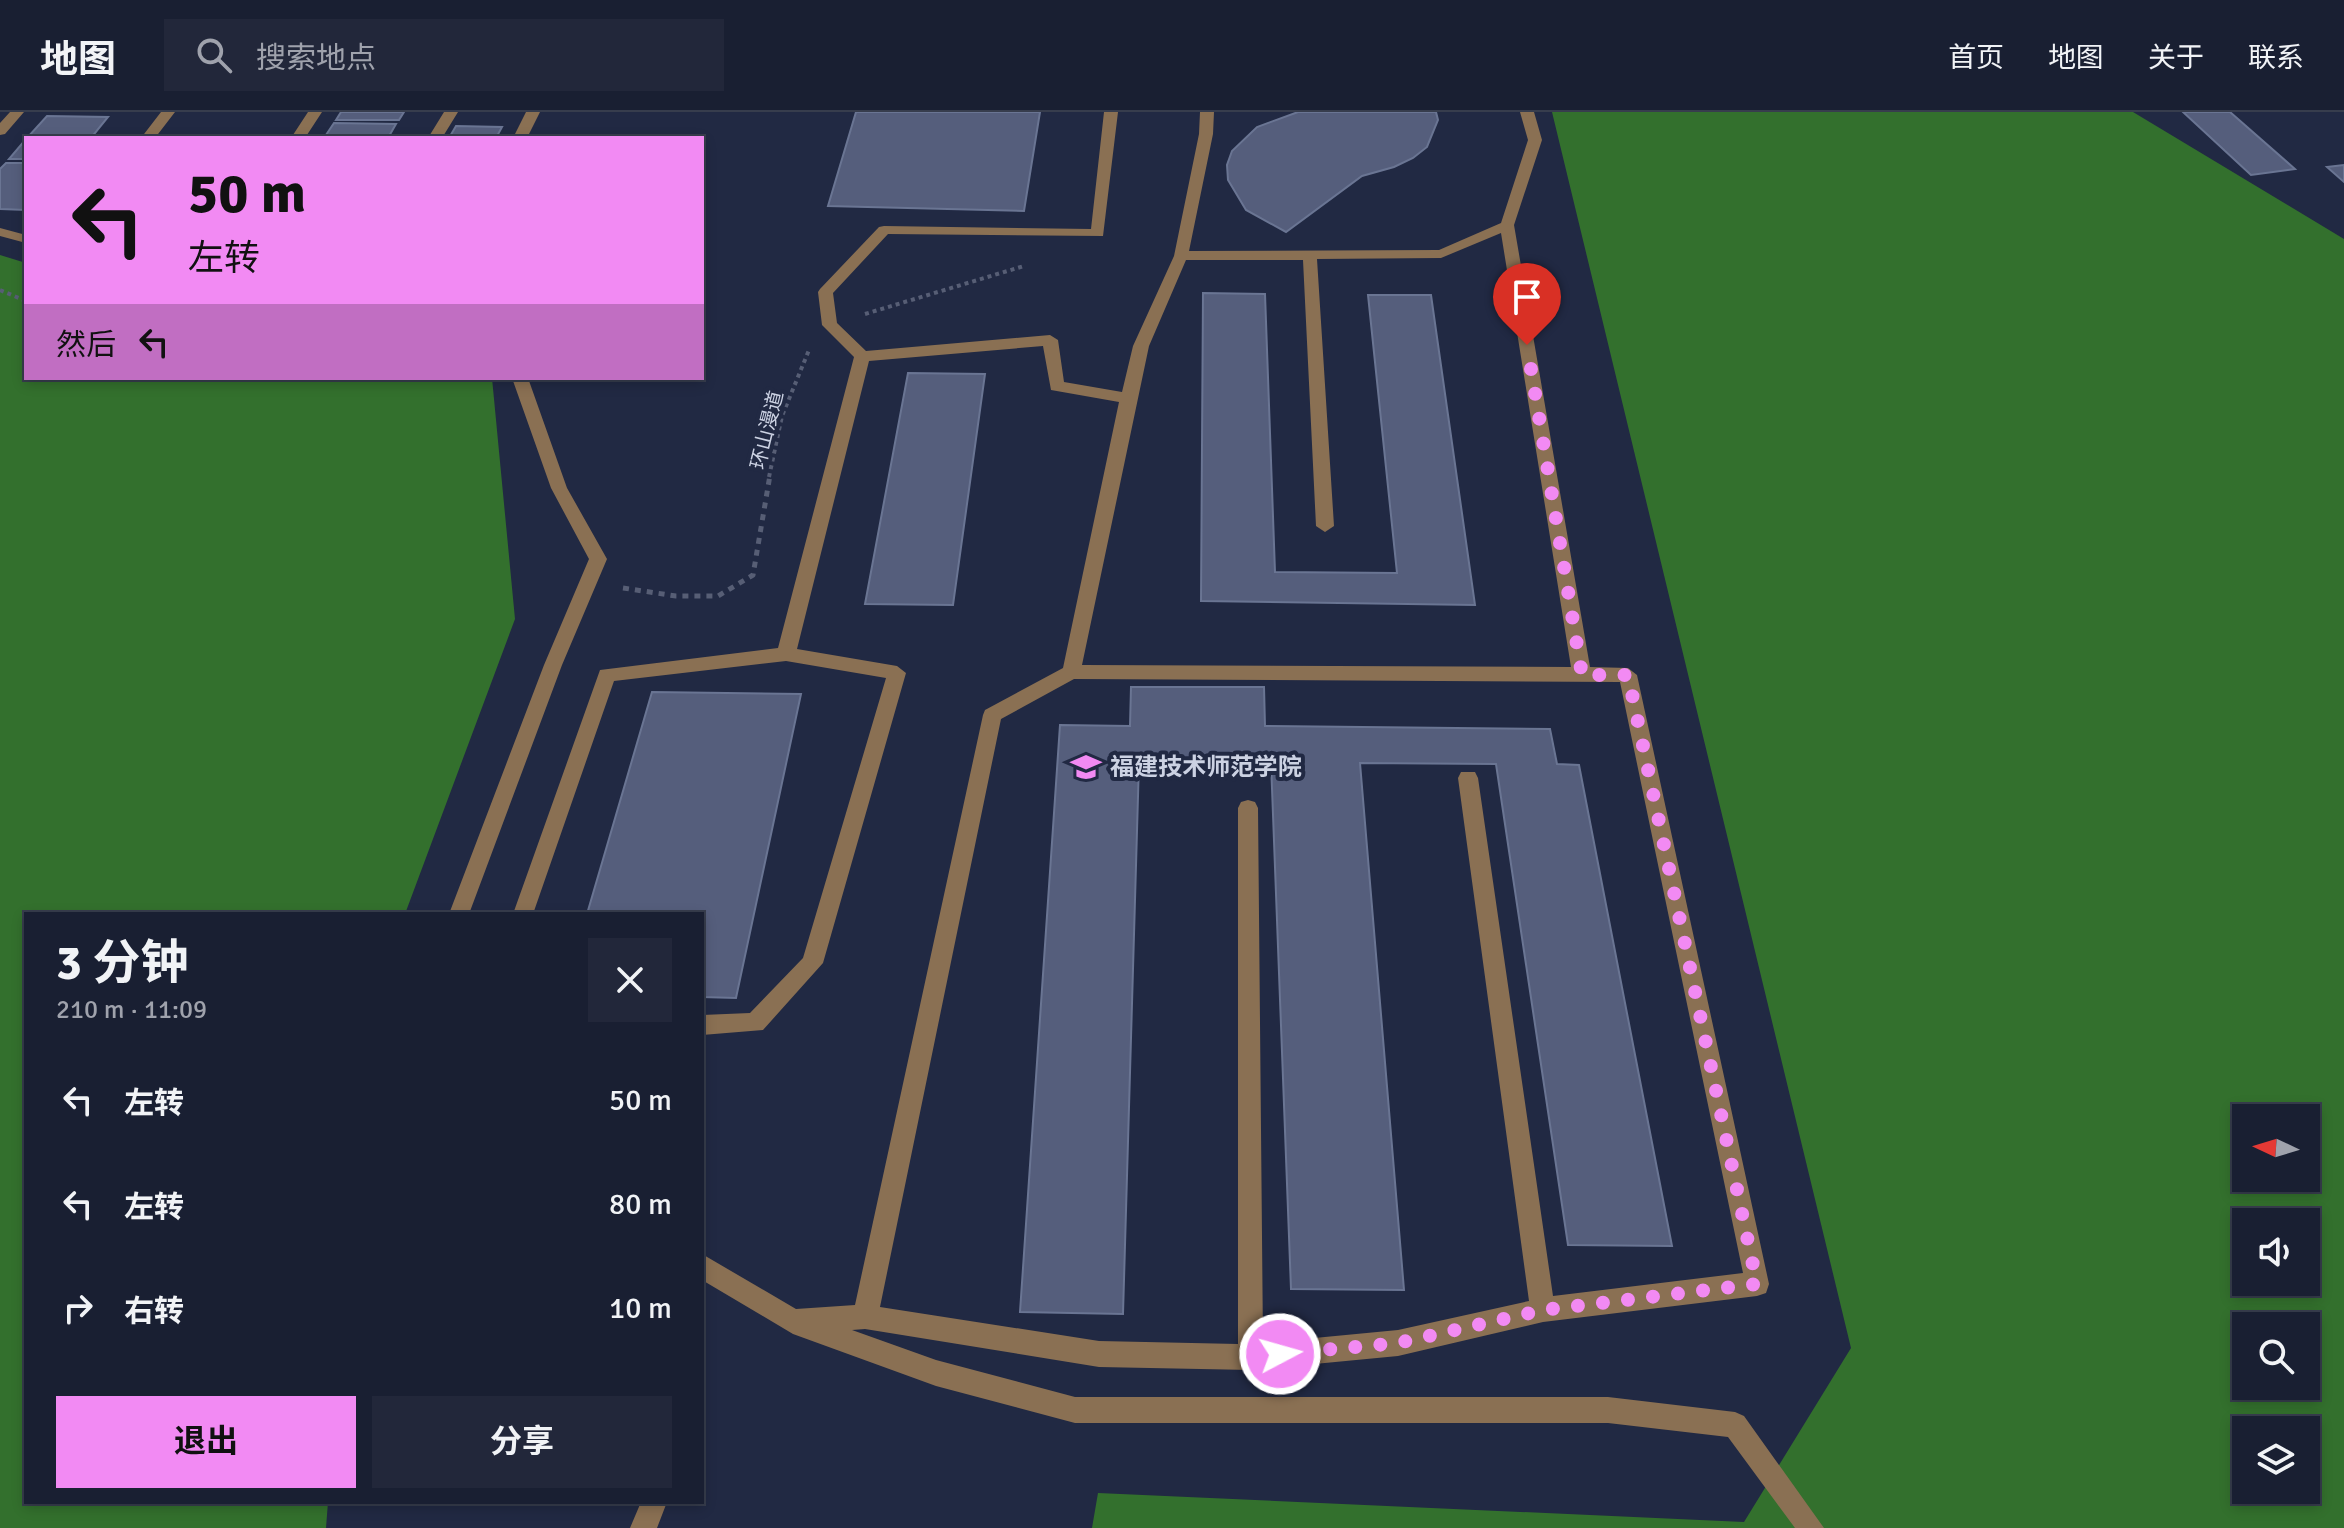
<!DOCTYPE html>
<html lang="zh">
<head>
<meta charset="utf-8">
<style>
	:root { --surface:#191f32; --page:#22273a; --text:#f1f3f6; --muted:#9fa2ac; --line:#373d4d; --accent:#f28af3 }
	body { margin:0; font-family:Signika,"Noto Sans SC",sans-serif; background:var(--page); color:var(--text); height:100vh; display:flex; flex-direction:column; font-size:30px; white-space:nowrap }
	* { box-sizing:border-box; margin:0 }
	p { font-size:26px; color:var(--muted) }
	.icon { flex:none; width:44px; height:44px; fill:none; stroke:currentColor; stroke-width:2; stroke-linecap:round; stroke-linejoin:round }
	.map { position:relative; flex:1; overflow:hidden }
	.details { position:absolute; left:24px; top:800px; width:680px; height:592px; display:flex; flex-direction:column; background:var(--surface); border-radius:0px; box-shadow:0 4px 12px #0003,0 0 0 2px var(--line) }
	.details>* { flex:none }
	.banner { position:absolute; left:24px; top:24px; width:680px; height:244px; border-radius:0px; box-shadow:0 4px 12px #0003,0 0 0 2px var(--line); background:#f28af3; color:#111; overflow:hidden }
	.needle { width:52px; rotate:274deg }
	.buttons { position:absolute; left:2232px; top:992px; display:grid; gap:16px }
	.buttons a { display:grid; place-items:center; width:88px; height:88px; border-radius:0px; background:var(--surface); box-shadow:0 4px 12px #0003,0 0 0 2px var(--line); font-size:40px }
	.pin { position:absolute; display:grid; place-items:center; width:68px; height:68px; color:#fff; margin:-82px -34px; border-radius:50% 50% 50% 0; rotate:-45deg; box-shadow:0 0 8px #0007 }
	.pin .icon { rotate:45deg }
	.me { position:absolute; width:88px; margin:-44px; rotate:84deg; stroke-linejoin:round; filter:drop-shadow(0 0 6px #0008) }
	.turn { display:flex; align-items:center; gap:28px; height:168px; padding:0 32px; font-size:36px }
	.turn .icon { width:104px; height:104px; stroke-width:2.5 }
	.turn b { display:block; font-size:56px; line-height:68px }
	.then { display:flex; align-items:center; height:76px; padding:0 32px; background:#0003; gap:16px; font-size:30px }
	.round { display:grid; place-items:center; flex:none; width:84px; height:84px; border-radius:0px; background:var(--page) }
	.headline { display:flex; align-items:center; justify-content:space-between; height:136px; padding:0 32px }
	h1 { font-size:48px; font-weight:700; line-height:60px }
	.action { display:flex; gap:16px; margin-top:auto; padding:16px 32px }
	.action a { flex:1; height:92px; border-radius:0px; background:var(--accent); color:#111; font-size:32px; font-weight:700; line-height:92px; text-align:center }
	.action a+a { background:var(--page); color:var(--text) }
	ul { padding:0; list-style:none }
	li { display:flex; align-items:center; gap:24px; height:104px; padding:0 32px }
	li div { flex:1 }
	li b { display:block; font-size:30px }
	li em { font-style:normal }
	header { display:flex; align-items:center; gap:48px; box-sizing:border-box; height:112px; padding:0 40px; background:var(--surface); border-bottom:2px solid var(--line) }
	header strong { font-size:38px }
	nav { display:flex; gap:44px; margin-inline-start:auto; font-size:28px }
	.search { width:560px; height:72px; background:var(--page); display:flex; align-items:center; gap:20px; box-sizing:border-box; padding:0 28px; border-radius:0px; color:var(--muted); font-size:30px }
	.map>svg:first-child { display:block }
	.forest { fill:#33702d; fill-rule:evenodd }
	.building { fill:#555e7c; stroke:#6a7593; stroke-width:2 }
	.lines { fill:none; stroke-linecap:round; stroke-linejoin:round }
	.path-far1 { stroke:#575e75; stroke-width:4; stroke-dasharray:4 4; stroke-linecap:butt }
	.path { stroke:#575e75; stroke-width:5; stroke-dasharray:6 6; stroke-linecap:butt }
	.minor { fill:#8a7053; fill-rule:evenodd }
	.route { stroke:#f28af3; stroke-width:14; stroke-dasharray:0 25.2 }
	.labels { text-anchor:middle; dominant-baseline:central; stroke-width:8; stroke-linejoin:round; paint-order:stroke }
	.far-street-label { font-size:20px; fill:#ccd2e3; stroke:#212943 }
	.poi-label { font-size:24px; font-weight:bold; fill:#ccd2e3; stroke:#212943; text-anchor:start }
</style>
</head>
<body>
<header>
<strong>地图</strong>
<div class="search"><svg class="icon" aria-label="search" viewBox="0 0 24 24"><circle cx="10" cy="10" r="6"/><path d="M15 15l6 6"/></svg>搜索地点</div>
<nav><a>首页</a><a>地图</a><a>关于</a><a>联系</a></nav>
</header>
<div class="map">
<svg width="2344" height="1416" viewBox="0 0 2344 1416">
	<rect width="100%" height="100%" fill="#212943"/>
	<path class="forest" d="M 1552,0 L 2133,0 L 2344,127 L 2344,1416 L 1092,1416 L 1098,1381 L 1744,1410 L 1851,1236 ZM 2246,1006 L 2306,1006 L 2306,1066 L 2246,1066 ZM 2246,1110 L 2306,1110 L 2306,1170 L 2246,1170 ZM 2246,1214 L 2306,1214 L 2306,1274 L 2246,1274 ZM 2246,1318 L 2306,1318 L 2306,1378 L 2246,1378 Z
		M 0,143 L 26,151 L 26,266 L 492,266 L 515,507 L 405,802 L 26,802 L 26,1390 L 328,1390 L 326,1416 L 0,1416 Z"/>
	<path class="building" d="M 341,0 L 404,0 L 399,8 L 336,8 Z
		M 856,0 L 1040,0 L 1024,99 L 828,94 Z
		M 1298,0 L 1436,0 L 1438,8 L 1427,35 L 1413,46 L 1394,55 L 1362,64 L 1286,120 L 1246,98 L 1228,68 L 1227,53 L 1232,39 L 1257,15 Z
		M 2183,0 L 2230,0 L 2295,57 L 2251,63 Z
		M 47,4 L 108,5 L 91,26 L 27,26 Z
		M 334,11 L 396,12 L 388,26 L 324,26 Z
		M 456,14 L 502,15 L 496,26 L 449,26 Z
		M 26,27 L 26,47 L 9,47 Z
		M 6,51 L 26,51 L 26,98 L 0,97 L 0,57 Z
		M 2344,53 L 2344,70 L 2327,55 Z
		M 1203,181 L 1265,182 L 1275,460 L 1397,461 L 1368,183 L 1431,183 L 1475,493 L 1201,489 Z
		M 908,261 L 985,262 L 953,493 L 865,492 Z
		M 1131,575 L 1264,575 L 1265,614 L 1550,617 L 1557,652 L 1579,653 L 1672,1134 L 1568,1133 L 1496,652 L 1360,651 L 1404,1178 L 1291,1177 L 1271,650 L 1139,650 L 1123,1202 L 1020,1200 L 1060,613 L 1130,614 Z
		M 652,580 L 801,582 L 736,886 L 702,885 L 702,802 L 587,802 Z"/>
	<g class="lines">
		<path class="path-far1" d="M 0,178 L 26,189
			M 865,202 L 1024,154
			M 769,365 L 782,304 L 809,238"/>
		<path class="path" d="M 623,476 L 676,484 L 718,484 L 753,463 L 770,363"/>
		<path class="minor" d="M 10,0 L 24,0 L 5,22 L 0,23 L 0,11 Z
			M 161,0 L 175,0 L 155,26 L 141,26 Z
			M 308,0 L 322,0 L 305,26 L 291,26 Z
			M 444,0 L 458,0 L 442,26 L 428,26 Z
			M 526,0 L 540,0 L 527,26 L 513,26 Z
			M 1104,0 L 1118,0 L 1103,124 L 888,122 L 833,181 L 837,211 L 866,239 L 1050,223 L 1058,228 L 1064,270 L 1122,280 L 1133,234 L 1174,144 L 1199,22 L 1200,0 L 1214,0 L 1213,22 L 1189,139 L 1439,138 L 1501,111 L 1528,28 L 1520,0 L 1534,0 L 1542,28 L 1514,113 L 1590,555 L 1628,556 L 1637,563 L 1769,1172 L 1766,1181 L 1757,1184 L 1543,1210 L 1398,1244 L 1251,1258 L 1099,1255 L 865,1217 L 852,1218 L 936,1248 L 1075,1285 L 1608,1285 L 1735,1300 L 1744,1304 L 1824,1416 L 1795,1416 L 1728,1325 L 1608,1311 L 1075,1311 L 936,1274 L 793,1222 L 702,1168 L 702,1142 L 796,1197 L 855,1193 L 983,603 L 985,598 L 1063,556 L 1119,290 L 1051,278 L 1043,234 L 869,249 L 797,537 L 897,554 L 906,561 L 823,851 L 763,918 L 702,923 L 702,903 L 750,901 L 803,846 L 886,566 L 786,549 L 614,569 L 533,802 L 513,802 L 600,558 L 778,536 L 854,245 L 822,213 L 818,180 L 820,177 L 879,115 L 884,114 L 1091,117 ZM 1501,121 L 1571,555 L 1082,553 L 1149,234 L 1186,148 L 1303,148 L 1316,414 L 1325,420 L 1334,414 L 1317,147 L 1441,146 ZM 1074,567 L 1620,570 L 1743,1161 L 1553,1184 L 1478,666 L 1475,660 L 1461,660 L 1458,666 L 1529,1189 L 1398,1218 L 1263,1231 L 1258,696 L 1255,690 L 1248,688 L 1241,690 L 1238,696 L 1238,1232 L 1099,1229 L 880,1195 L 1001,607 Z
			M 0,116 L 26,123 L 26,131 L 0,124 Z
			M 512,266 L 528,266 L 567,376 L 607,447 L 562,553 L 469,802 L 449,802 L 544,553 L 589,447 L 551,376 Z
			M 641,1390 L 667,1390 L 657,1416 L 630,1416 Z"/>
	</g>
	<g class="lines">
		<path class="route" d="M 1280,1242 L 1398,1231 L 1543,1198 L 1757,1172 L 1628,563 L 1582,563 L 1527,233"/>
	</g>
	<defs>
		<g id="university-bare" transform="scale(2.4)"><path d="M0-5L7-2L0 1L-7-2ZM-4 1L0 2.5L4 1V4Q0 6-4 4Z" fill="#f28af3" stroke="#212943" stroke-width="2.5" paint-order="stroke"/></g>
	</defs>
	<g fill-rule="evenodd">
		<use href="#university-bare" x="1086" y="655"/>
	</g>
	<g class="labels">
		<g class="far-street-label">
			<text transform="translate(767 318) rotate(-76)">环山漫道</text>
		</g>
		<g class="poi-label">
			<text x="1110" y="655">福建技术师范学院</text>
		</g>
	</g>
</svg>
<div class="buttons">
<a><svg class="needle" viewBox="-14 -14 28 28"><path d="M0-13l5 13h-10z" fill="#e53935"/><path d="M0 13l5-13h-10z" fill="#9fa2ac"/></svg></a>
<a><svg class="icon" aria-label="sound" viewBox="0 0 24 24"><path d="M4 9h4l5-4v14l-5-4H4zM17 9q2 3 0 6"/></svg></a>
<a><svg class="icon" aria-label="search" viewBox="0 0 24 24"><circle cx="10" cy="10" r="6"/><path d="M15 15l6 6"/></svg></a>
<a><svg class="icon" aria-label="layers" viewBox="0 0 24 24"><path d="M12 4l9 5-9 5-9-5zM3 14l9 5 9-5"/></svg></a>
</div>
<div class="pin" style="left:1527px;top:233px;background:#d93025"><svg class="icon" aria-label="arrive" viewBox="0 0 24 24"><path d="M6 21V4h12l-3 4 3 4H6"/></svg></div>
<svg class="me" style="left:1280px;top:1242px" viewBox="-20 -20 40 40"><circle r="17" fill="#f28af3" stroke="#fff" stroke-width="3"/><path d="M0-11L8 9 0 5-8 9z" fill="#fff"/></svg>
<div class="banner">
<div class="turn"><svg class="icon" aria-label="left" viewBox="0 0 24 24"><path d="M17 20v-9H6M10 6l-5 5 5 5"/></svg><div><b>50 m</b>左转</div></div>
<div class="then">然后<svg class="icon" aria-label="left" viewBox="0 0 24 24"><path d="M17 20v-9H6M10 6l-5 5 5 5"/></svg></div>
</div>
<section class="details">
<div class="headline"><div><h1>3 分钟</h1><p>210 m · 11:09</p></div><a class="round"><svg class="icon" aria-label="close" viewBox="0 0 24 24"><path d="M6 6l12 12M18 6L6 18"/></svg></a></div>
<ul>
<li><svg class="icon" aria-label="left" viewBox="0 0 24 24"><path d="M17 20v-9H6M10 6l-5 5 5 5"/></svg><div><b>左转</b></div><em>50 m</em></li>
<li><svg class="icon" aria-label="left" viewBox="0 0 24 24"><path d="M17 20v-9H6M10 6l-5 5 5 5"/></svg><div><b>左转</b></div><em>80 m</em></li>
<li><svg class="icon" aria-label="right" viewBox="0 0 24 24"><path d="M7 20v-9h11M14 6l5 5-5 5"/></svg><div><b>右转</b></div><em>10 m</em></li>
</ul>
<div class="action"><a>退出</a><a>分享</a></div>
</section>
</div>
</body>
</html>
